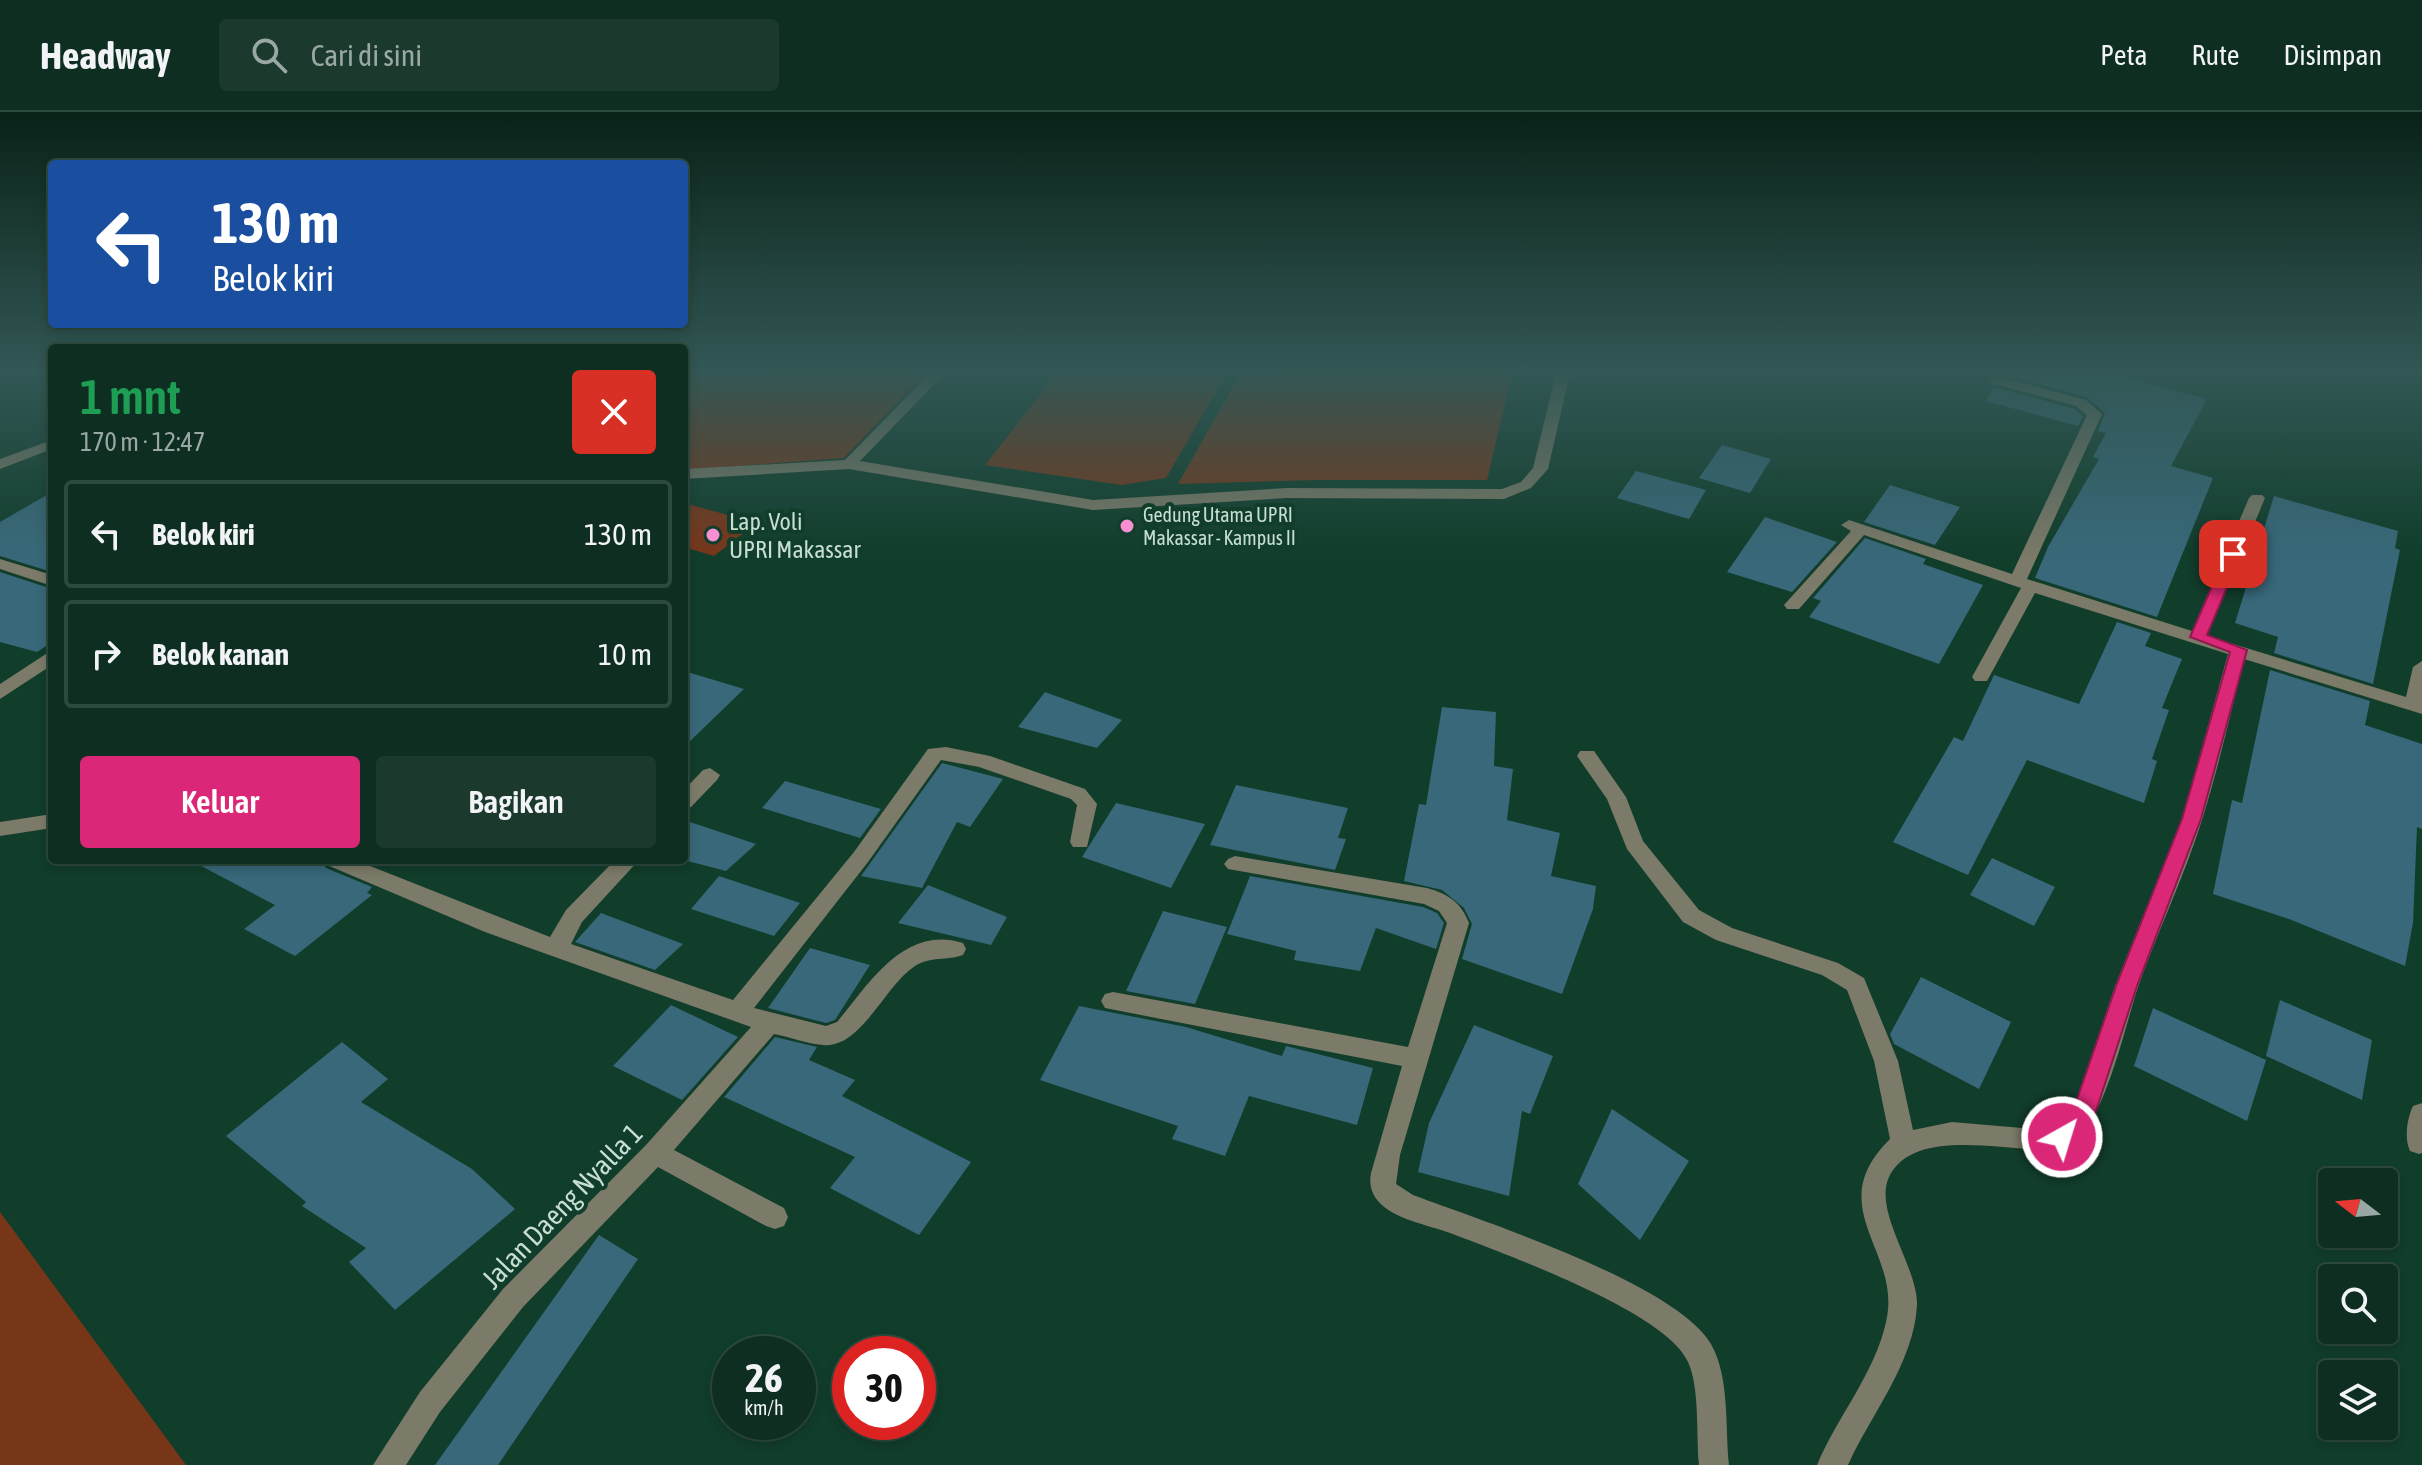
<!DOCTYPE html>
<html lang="id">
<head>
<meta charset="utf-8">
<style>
	:root { --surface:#0d2e20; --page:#1b3a2d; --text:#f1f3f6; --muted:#9aa8a5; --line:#2d4a3e; --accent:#db2777 }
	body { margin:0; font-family:"Asap Condensed",sans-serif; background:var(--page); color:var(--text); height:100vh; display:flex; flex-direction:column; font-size:30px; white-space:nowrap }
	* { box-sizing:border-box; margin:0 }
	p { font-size:26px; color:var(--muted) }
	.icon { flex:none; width:44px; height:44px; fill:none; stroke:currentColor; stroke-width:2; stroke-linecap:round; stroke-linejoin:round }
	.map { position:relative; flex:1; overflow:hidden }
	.panel { position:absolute; left:48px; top:232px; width:640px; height:520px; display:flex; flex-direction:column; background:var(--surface); border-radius:8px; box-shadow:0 4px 12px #0003,0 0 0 2px var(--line) }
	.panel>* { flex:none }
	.guide { position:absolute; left:48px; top:48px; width:640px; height:168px; border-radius:8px; box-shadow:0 4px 12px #0003,0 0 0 2px var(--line); background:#1a4fa0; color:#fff; overflow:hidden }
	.needle { width:52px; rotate:286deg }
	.tools { position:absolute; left:2318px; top:1056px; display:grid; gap:16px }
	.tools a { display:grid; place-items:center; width:80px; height:80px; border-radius:8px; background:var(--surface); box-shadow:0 4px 12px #0003,0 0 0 2px var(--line); font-size:40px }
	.speed { position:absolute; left:712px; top:1224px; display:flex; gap:16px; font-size:40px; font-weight:700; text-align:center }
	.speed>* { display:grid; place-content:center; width:104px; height:104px; border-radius:50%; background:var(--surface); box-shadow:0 4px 12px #0003,0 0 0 2px var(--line); line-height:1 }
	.speed small { font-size:20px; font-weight:400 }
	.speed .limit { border:12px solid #d22; background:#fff; color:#111 }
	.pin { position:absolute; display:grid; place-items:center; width:68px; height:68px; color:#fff; margin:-34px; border-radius:16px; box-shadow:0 4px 12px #0006 }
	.me { position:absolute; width:88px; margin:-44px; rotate:39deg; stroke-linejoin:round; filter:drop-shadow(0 0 6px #0008) }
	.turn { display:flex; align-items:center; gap:28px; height:168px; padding:0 32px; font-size:36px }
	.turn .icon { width:104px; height:104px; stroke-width:2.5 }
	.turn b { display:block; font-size:56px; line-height:68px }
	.round { display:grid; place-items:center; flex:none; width:84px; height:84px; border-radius:8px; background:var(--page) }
	.headline { display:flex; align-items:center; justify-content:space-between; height:136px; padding:0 32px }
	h1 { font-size:48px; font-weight:600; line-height:60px; color:#1e9e55 }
	.action { display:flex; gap:16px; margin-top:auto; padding:16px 32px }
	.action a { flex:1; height:92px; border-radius:8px; background:var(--accent); color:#fff; font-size:32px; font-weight:600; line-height:92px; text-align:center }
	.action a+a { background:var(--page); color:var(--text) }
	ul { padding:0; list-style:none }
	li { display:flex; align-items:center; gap:24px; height:108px; margin:0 16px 12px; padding:0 16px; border:4px solid var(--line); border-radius:8px }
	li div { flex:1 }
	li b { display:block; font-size:30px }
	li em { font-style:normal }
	header { display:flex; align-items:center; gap:48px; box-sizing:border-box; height:112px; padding:0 40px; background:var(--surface); border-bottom:2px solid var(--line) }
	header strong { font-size:38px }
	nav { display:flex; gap:44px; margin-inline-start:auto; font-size:28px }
	.search { width:560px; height:72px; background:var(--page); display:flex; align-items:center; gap:20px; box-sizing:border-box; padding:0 28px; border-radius:8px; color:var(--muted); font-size:30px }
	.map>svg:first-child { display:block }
	.green { fill:#783619 }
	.building { fill:#386879 }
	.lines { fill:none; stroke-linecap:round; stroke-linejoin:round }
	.minor { fill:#7c7a68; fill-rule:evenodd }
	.route { fill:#db2777; stroke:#8e194d; stroke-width:2 }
	.poi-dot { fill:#f690d0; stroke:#113d2b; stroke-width:3 }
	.labels { text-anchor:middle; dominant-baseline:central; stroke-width:8; stroke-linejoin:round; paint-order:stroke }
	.far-poi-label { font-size:20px; fill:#c7ded2; stroke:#113d2b; text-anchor:start }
	.poi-label { font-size:24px; fill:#c7ded2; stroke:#113d2b; text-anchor:start }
	.near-street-label { font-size:28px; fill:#c7ded2; stroke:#113d2b }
</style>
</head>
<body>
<header>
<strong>Headway</strong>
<div class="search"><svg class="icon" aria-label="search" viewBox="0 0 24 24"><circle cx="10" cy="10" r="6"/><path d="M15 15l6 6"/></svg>Cari di sini</div>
<nav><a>Peta</a><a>Rute</a><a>Disimpan</a></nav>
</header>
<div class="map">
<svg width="2422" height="1353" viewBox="0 0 2422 1353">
	<rect width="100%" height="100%" fill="#113d2b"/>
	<path class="green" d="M 701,257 L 930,257 L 844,346 L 684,358 L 684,266 Z
		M 1060,257 L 1229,257 L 1166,366 L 1122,373 L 985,353 Z
		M 1243,257 L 1513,257 L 1487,368 L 1317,368 L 1178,372 Z
		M 684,391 L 757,411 L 714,444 L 684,435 Z
		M 0,1100 L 186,1353 L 0,1353 Z"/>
	<path class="building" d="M 2005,257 L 2096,257 L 2207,287 L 2171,354 L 2213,366 L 2157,505 L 2035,466 L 2048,435 L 2099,347 L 2093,345 L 2106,321 L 2098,319 L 2105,301 L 2087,285 L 2001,262 Z
		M 1994,275 L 2075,297 L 2083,304 L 2078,314 L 1986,289 Z
		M 1722,333 L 1771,347 L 1750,381 L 1699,366 Z
		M 1636,359 L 1706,378 L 1689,407 L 1617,386 Z
		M 1890,373 L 1960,395 L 1935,433 L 1864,410 Z
		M 52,380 L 52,460 L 0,444 L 0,410 Z
		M 2274,384 L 2398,419 L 2395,436 L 2400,438 L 2373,572 L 2274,541 L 2278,525 L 2235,511 Z
		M 1765,405 L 1837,430 L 1792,480 L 1727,460 Z
		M 1865,426 L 1926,447 L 1923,452 L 1983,473 L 1939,552 L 1809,505 L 1821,489 L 1813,486 Z
		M 0,460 L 52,477 L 52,530 L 37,540 L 0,530 Z
		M 2117,510 L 2151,521 L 2145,534 L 2182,547 L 2162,596 L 2169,598 L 2152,647 L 2157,649 L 2144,691 L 2027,648 L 1968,763 L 1893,730 L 1954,625 L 1963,629 L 1994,563 L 2079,592 Z
		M 2270,558 L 2370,589 L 2365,613 L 2422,632 L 2422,717 L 2417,715 L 2413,811 L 2405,854 L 2289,807 L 2213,782 L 2232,688 L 2242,691 Z
		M 684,559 L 744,577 L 684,635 Z
		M 1045,580 L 1122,608 L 1097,636 L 1018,615 Z
		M 1442,595 L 1496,600 L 1494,654 L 1513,657 L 1507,708 L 1560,721 L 1551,764 L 1596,774 L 1593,797 L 1562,882 L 1462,847 L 1472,812 L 1464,796 L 1442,778 L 1404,769 L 1419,692 L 1426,693 Z
		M 942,651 L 1003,667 L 970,715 L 957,710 L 922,776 L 861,764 Z
		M 785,669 L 881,697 L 860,726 L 762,696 Z
		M 1236,673 L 1348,696 L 1338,726 L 1346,727 L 1335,758 L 1210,733 Z
		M 1116,691 L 1205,712 L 1171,776 L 1082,745 Z
		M 684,708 L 756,732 L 726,759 L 684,748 Z
		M 1992,746 L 2055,775 L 2034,814 L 1970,783 Z
		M 190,748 L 320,748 L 326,756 L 372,775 L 367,781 L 372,783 L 295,844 L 244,817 L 275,793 Z
		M 719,764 L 800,791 L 774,824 L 691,797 Z
		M 1250,764 L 1423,795 L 1437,801 L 1444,811 L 1436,837 L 1376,816 L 1360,859 L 1294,848 L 1296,839 L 1227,822 Z
		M 928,773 L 1007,805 L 991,833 L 898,811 Z
		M 1163,799 L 1227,815 L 1195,892 L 1126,879 Z
		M 601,801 L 683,832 L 655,858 L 575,830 Z
		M 810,836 L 870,853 L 835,908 L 826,911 L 768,896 Z
		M 1921,865 L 2011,910 L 1979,977 L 1894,932 L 1890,922 Z
		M 2280,888 L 2372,928 L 2362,988 L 2266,944 Z
		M 671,893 L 738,925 L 682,988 L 613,954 Z
		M 1079,894 L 1186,915 L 1282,944 L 1286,934 L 1373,956 L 1357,1013 L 1249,984 L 1225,1044 L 1172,1027 L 1178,1014 L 1040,968 Z
		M 2153,896 L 2266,948 L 2247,1009 L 2134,954 Z
		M 1474,913 L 1553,944 L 1530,1002 L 1522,999 L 1509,1084 L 1418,1060 L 1429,1011 Z
		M 775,925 L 817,935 L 809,948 L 855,968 L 842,984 L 971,1050 L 919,1123 L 830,1076 L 855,1045 L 724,985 Z
		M 342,930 L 388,967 L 361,990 L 472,1057 L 515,1097 L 395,1198 L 349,1150 L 366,1136 L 302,1094 L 306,1090 L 226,1024 Z
		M 1612,997 L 1689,1049 L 1640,1128 L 1578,1072 Z
		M 599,1123 L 638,1147 L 498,1353 L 435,1353 Z"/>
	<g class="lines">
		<path class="minor" d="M 934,257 L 949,257 L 860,349 L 1093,388 L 1287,376 L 1502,377 L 1521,370 L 1533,356 L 1557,257 L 1571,257 L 1548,357 L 1531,376 L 1504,387 L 1287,386 L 1093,398 L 849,357 L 684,367 L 684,357 L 845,348 Z
			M 1996,264 L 2086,288 L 2102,302 L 2027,467 L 2192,519 L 2249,386 L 2252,383 L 2262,383 L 2265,386 L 2207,524 L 2406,585 L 2413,555 L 2422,549 L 2422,602 L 2244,547 C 2231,600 2219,653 2203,705 C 2185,763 2158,818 2138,875 C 2125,914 2104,1013 2070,1033 C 2063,1037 2054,1037 2046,1037 C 2002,1039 1913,1015 1889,1065 C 1873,1100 1918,1155 1917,1193 C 1914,1251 1871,1302 1848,1353 L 1817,1353 C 1837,1305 1875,1261 1886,1210 C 1903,1139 1820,1096 1890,1027 L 1874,949 L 1847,878 L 1822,863 L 1716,828 L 1683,810 L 1627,737 L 1607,687 L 1577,644 L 1580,639 L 1594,639 L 1626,685 L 1643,729 L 1699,798 L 1732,816 L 1838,851 L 1864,866 L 1898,949 L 1913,1018 L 1952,1010 L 2022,1016 L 2056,1014 L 2074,996 L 2115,874 L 2182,707 L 2228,542 L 2035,481 L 1987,569 L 1975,569 L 1972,565 L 2021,476 L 1864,423 L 1799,497 L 1787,497 L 1784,493 L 1851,419 L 1841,413 L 1849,408 L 2012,462 L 2087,303 L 2076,294 L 1991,271 L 1989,268 Z
			M 52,328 L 52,337 L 0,357 L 0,347 Z
			M 0,447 L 52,463 L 52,474 L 0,457 Z
			M 52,538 L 52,553 L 0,587 L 0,572 Z
			M 946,635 L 990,644 L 1085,677 L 1097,692 L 1087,735 L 1073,735 L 1070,730 L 1077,693 L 1071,687 L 979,655 L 941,648 L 868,750 L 754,896 L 826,914 L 837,910 C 868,873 904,812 963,831 L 966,837 L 963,843 C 946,849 931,844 915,854 C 885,873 861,937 823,933 C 807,932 790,925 774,922 L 674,1038 L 784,1096 L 788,1105 L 784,1114 L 775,1117 L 766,1114 L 658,1055 L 523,1195 L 440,1300 L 406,1353 L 373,1353 L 420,1280 L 503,1177 L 646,1033 L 751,915 L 485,820 L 327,753 L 323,748 L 355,748 L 550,825 L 566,798 L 615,748 L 639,748 L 582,810 L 571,832 L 733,888 L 854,740 L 928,637 Z
			M 710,656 L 720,663 L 717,668 L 691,695 L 684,697 L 684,678 L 703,658 Z
			M 52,702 L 52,716 L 0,724 L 0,710 Z
			M 1235,744 L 1427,776 C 1448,782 1461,790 1469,811 L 1400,1043 L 1396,1072 L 1413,1083 C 1482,1109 1675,1171 1711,1232 C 1730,1265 1725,1316 1729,1353 L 1699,1353 C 1696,1324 1700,1276 1688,1250 C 1667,1200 1502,1141 1450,1121 C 1428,1113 1393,1107 1378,1089 C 1371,1081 1369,1071 1371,1061 L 1402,954 L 1105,896 L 1101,889 L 1105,882 L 1113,880 L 1408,935 L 1447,811 L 1439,799 L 1424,792 L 1228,757 L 1224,752 L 1228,747 Z
			M 2422,991 L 2422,1041 L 2419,1042 L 2410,1039 C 2404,1026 2407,1007 2413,994 Z"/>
	</g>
	<linearGradient id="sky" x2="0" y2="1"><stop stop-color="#092218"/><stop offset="0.58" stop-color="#325755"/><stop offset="1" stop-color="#325755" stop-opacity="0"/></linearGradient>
	<rect width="2422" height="446" fill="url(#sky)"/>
	<path class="route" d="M 2233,438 L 2241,442 L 2207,523 L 2247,538 L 2201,707 L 2137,874 L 2095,1002 L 2070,1032 L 2062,1035 L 2053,1032 L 2050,1025 L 2074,996 L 2116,874 L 2182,707 L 2230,540 L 2190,525 L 2226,442 Z"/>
	<g class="poi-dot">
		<circle cx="1127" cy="414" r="8"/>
		<circle cx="713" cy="423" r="8"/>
	</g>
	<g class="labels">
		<g class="far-poi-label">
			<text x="1143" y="402">Gedung Utama UPRI<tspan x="1143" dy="23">Makassar - Kampus II</tspan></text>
		</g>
		<g class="poi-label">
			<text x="729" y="409">Lap. Voli<tspan x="729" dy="28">UPRI Makassar</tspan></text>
		</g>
		<g class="near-street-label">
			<text transform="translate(562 1094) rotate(-46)">Jalan Daeng Nyalla 1</text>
		</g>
	</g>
</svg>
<div class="tools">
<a><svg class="needle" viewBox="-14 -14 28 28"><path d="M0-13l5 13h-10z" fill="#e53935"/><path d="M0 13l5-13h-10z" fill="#9aa8a5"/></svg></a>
<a><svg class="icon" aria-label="search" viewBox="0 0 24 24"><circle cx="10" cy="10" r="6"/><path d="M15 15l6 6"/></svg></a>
<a><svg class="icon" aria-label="layers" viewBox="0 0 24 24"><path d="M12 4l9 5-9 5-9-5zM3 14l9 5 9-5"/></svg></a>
</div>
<div class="speed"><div>26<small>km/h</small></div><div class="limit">30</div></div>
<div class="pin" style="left:2233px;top:442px;background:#d93025"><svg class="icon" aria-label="arrive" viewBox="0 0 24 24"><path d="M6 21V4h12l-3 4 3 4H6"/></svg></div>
<svg class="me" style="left:2062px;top:1025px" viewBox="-20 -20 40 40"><circle r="17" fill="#db2777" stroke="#fff" stroke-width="3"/><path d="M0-11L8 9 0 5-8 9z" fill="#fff"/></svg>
<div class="guide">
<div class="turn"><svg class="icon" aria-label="left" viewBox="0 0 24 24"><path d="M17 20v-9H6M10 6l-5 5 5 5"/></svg><div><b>130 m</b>Belok kiri</div></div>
</div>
<section class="panel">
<div class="headline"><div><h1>1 mnt</h1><p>170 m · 12:47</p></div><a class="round" style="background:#d93025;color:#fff"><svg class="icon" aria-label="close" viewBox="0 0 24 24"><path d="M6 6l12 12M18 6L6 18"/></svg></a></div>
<ul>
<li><svg class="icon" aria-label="left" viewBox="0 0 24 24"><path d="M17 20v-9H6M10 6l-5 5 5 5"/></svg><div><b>Belok kiri</b></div><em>130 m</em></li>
<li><svg class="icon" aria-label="right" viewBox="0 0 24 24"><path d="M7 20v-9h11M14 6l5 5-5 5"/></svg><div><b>Belok kanan</b></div><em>10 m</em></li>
</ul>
<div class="action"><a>Keluar</a><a>Bagikan</a></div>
</section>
</div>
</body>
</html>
